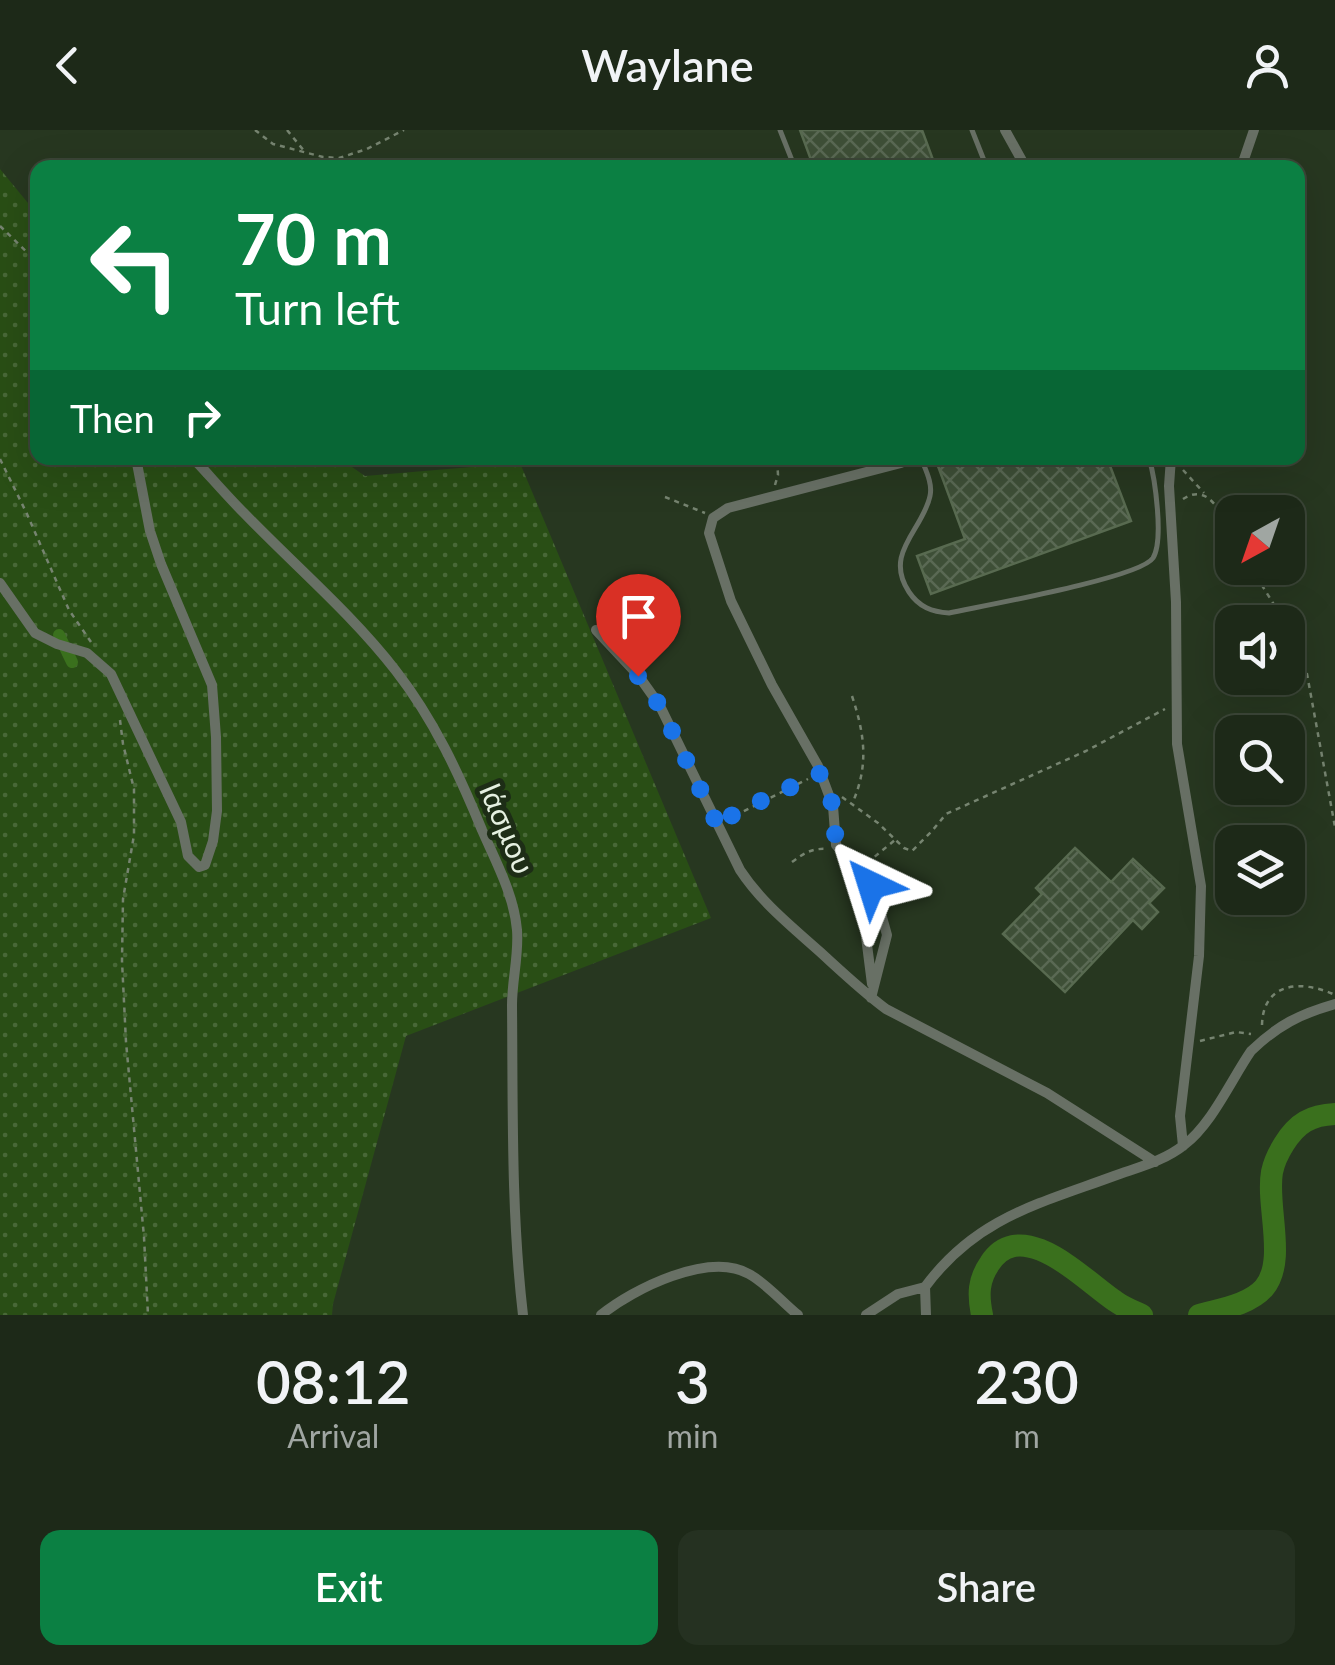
<!DOCTYPE html>
<html lang="en">
<head>
<meta charset="utf-8">
<style>
	:root { --surface:#1d2918; --page:#253121; --text:#f1f3f6; --muted:#a0a6a2; --line:#3b4537; --accent:#0b8043 }
	body { margin:0; font-family:Lato,sans-serif; background:var(--page); color:var(--text); height:100vh; display:flex; flex-direction:column; font-size:38px; white-space:nowrap }
	* { box-sizing:border-box; margin:0 }
	p { font-size:32px; color:var(--muted) }
	.icon { flex:none; width:55px; height:55px; fill:none; stroke:currentColor; stroke-width:2; stroke-linecap:round; stroke-linejoin:round }
	.map { position:relative; height:1185px; overflow:hidden }
	.drawer { display:flex; flex-direction:column; background:var(--surface); flex:1 }
	.drawer>* { flex:none }
	.hud { position:absolute; left:30px; top:30px; width:1275px; height:305px; border-radius:20px; box-shadow:0 10px 40px #0002,0 0 0 2px var(--line); background:#0b8043; color:#fff; overflow:hidden }
	.needle { width:65px; rotate:220deg }
	.tools { position:absolute; left:1215px; top:365px; display:grid; gap:20px }
	.tools a { display:grid; place-items:center; width:90px; height:90px; border-radius:20px; background:var(--surface); box-shadow:0 10px 40px #0002,0 0 0 2px var(--line); font-size:50px }
	.pin { position:absolute; display:grid; place-items:center; width:85px; height:85px; color:#fff; margin:-102px -42px; border-radius:50% 50% 50% 0; rotate:-45deg; box-shadow:0 0 10px #0007 }
	.pin .icon { rotate:45deg }
	.me { position:absolute; width:110px; margin:-55px; rotate:319deg; stroke-linejoin:round; filter:drop-shadow(0 0 8px #0008) }
	.turn { display:flex; align-items:center; gap:35px; height:210px; padding:0 40px; font-size:45px }
	.turn .icon { width:130px; height:130px; stroke-width:2.5 }
	.turn b { display:block; font-size:70px; line-height:85px }
	.then { display:flex; align-items:center; height:95px; padding:0 40px; background:#0003; gap:20px; font-size:38px }
	.eta { display:flex; justify-content:space-evenly; align-items:center; height:170px; text-align:center }
	.eta b { font-size:60px; font-weight:600; line-height:70px }
	.button { display:flex; gap:20px; margin-top:auto; padding:20px 40px }
	.button a { flex:1; height:115px; border-radius:20px; background:var(--accent); color:#fff; font-size:40px; font-weight:600; line-height:115px; text-align:center }
	.button a+a { background:var(--page); color:var(--text) }
	header { display:flex; justify-content:space-between; align-items:center; height:130px; padding:0 40px; background:var(--surface); font-size:45px; font-weight:600 }
	.map>svg:first-child { display:block }
	.grass { fill:url(#grass-dots) }
	.lines { fill:none; stroke-linecap:round; stroke-linejoin:round }
	.canal { stroke:#3a701d; stroke-width:12 }
	.river { stroke:#3a701d; stroke-width:22 }
	.building { fill:url(#building-cross-hatch); stroke:#586a50; stroke-width:2.5 }
	.path { stroke:#768470; stroke-width:2.5; stroke-dasharray:5 5; stroke-linecap:butt }
	.service { stroke:#687065; stroke-width:5 }
	.minor { stroke:#687065; stroke-width:10 }
	.route { stroke:#1a73e8; stroke-width:18; stroke-dasharray:0 32.4 }
	.labels { text-anchor:middle; dominant-baseline:central; stroke-width:10; stroke-linejoin:round; paint-order:stroke }
	.street-label { font-size:30px; fill:#e5f0e1; stroke:#1d2d16 }
</style>
</head>
<body>
<header><svg class="icon" aria-label="back" viewBox="0 0 24 24"><path d="M15 5l-7 7 7 7"/></svg>Waylane<svg class="icon" aria-label="person" viewBox="0 0 24 24"><circle cx="12" cy="8" r="4"/><path d="M4 21q1-7 8-7t8 7"/></svg></header>
<div class="map">
<svg width="1335" height="1185" viewBox="0 0 1335 1185">
	<defs>
		<pattern id="grass-dots" width="8" height="8" patternUnits="userSpaceOnUse" patternTransform="scale(2.5)"><rect width="8" height="8" fill="#294e15"/><path d="M2 2h.1M6 6h.1" fill="none" stroke="#486837" stroke-width="1.8" stroke-linecap="round"/></pattern>
		<pattern id="building-cross-hatch" width="8" height="8" patternUnits="userSpaceOnUse" patternTransform="scale(2.5)"><rect width="8" height="8" fill="#3e4f37"/><path d="M0 0l8 8M0 8l8-8" fill="none" stroke="#5a6954"/></pattern>
	</defs>
	<rect width="100%" height="100%" fill="#273720"/>
	<path class="grass" d="M 0,39 L 37,84 L 38,328 L 339,328 L 365,346 L 520,333 L 711,788 L 406,906 L 333,1174 L 332,1185 L 0,1185 Z"/>
	<g class="lines">
		<path class="canal" d="M 59,505 L 72,532"/>
		<path class="river" d="M 982,1185 C 978,1165 978,1150 990,1133 C 1022,1084 1085,1151 1115,1171 C 1123,1177 1133,1181 1142,1185
			M 1199,1185 C 1220,1179 1249,1175 1264,1158 C 1287,1131 1266,1076 1272,1042 C 1274,1032 1279,1022 1284,1014 C 1297,993 1311,985 1335,984"/>
	</g>
	<path class="building" d="M 800,0 L 922,0 L 936,38 L 814,38 Z
		M 935,328 L 1107,328 L 1131,391 L 931,464 L 917,426 L 965,409 Z
		M 1075,718 L 1111,752 L 1133,729 L 1164,758 L 1149,773 L 1158,782 L 1142,799 L 1133,790 L 1065,862 L 1003,804 L 1042,764 L 1036,758 Z"/>
	<g class="lines">
		<path class="path" d="M 255,0 L 273,14 L 323,27 L 339,28 L 367,19 L 404,0
			M 287,0 L 305,22
			M 0,96 L 38,133
			M 0,329 L 27,384 L 69,480 L 91,512
			M 1183,340 L 1204,363
			M 775,355 L 778,345 L 777,328
			M 665,367 L 705,383
			M 1183,369 C 1209,352 1221,384 1232,404
			M 1251,438 L 1285,492
			M 1288,497 L 1303,529 L 1307,544 L 1335,697
			M 852,566 C 865,605 869,636 852,674
			M 120,590 L 123,614 L 134,659 L 134,705 L 123,769 L 122,831 L 126,912 L 144,1107 L 148,1185
			M 842,667 L 878,693 L 904,718 L 912,721 L 932,701 L 946,684 L 1086,621 L 1165,579
			M 726,690 L 808,649
			M 792,732 C 804,723 812,718 827,719
			M 867,733 L 895,710
			M 1262,895 C 1263,852 1301,850 1333,864
			M 1200,911 L 1236,902 L 1251,904"/>
		<path class="service" d="M 780,0 L 795,38
			M 972,0 L 987,38
			M 921,328 C 925,339 933,353 930,366 C 923,400 883,423 909,462 C 919,477 932,482 949,483 C 981,476 1140,448 1153,428 C 1164,410 1155,348 1149,328"/>
		<path class="minor" d="M 1005,0 L 1026,38
			M 1241,38 L 1254,0
			M 193,328 C 210,346 226,365 244,383 C 295,436 351,483 396,541 C 434,590 459,644 482,700 C 496,732 514,765 517,800 C 519,825 512,850 512,875 C 513,979 511,1082 523,1185
			M 1171,328 L 1169,356 L 1176,472 L 1177,614 L 1201,756 L 1199,826 L 1180,986 L 1183,1016
			M 0,453 L 35,503 L 57,514 L 87,523 L 111,544 L 181,692 L 188,726 L 199,737 L 205,735 L 213,711 L 217,681 L 216,607 L 212,555 L 161,434 L 150,401 L 136,328
			M 596,500 L 638,545 L 660,576 L 740,740 C 761,772 791,796 819,821 C 841,841 862,861 886,879 L 1047,963 L 1155,1032
			M 864,791 L 872,854
			M 871,868 L 887,805 L 877,769 L 871,755 L 836,715 L 833,676 L 818,636 L 772,555 L 731,471 L 709,403 L 713,388 L 728,378 L 901,333
			M 925,1157 C 976,1088 1038,1074 1114,1046 C 1139,1037 1164,1031 1184,1015 C 1212,994 1231,950 1251,921 C 1278,895 1300,884 1335,874
			M 925,1157 L 926,1185
			M 601,1185 C 633,1159 709,1121 749,1144 C 767,1154 782,1172 798,1185
			M 866,1185 L 898,1164 L 925,1157"/>
	</g>
	<g class="lines">
		<path class="route" d="M 638,546 L 660,576 L 720,700 L 725,690 L 737,682 L 821,643 L 833,676 L 836,715 L 871,755"/>
	</g>
	<g class="labels">
		<g class="street-label">
			<text transform="translate(508 698) rotate(67)">Ιάσμου</text>
		</g>
	</g>
</svg>
<div class="tools">
<a><svg class="needle" viewBox="-14 -14 28 28"><path d="M0-13l5 13h-10z" fill="#e53935"/><path d="M0 13l5-13h-10z" fill="#a0a6a2"/></svg></a>
<a><svg class="icon" aria-label="sound" viewBox="0 0 24 24"><path d="M4 9h4l5-4v14l-5-4H4zM17 9q2 3 0 6"/></svg></a>
<a><svg class="icon" aria-label="search" viewBox="0 0 24 24"><circle cx="10" cy="10" r="6"/><path d="M15 15l6 6"/></svg></a>
<a><svg class="icon" aria-label="layers" viewBox="0 0 24 24"><path d="M12 4l9 5-9 5-9-5zM3 14l9 5 9-5"/></svg></a>
</div>
<div class="pin" style="left:638px;top:546px;background:#d93025"><svg class="icon" aria-label="arrive" viewBox="0 0 24 24"><path d="M6 21V4h12l-3 4 3 4H6"/></svg></div>
<svg class="me" style="left:871px;top:755px" viewBox="-20 -20 40 40"><path d="M0-17L14 15 0 8-14 15z" fill="#1a73e8" stroke="#fff" stroke-width="4"/></svg>
<div class="hud">
<div class="turn"><svg class="icon" aria-label="left" viewBox="0 0 24 24"><path d="M17 20v-9H6M10 6l-5 5 5 5"/></svg><div><b>70 m</b>Turn left</div></div>
<div class="then">Then<svg class="icon" aria-label="right" viewBox="0 0 24 24"><path d="M7 20v-9h11M14 6l5 5-5 5"/></svg></div>
</div>
</div>
<section class="drawer">
<div class="eta">
<div><b>08:12</b><p>Arrival</p></div>
<div><b>3</b><p>min</p></div>
<div><b>230</b><p>m</p></div>
</div>
<div class="button"><a>Exit</a><a>Share</a></div>
</section>
</body>
</html>
